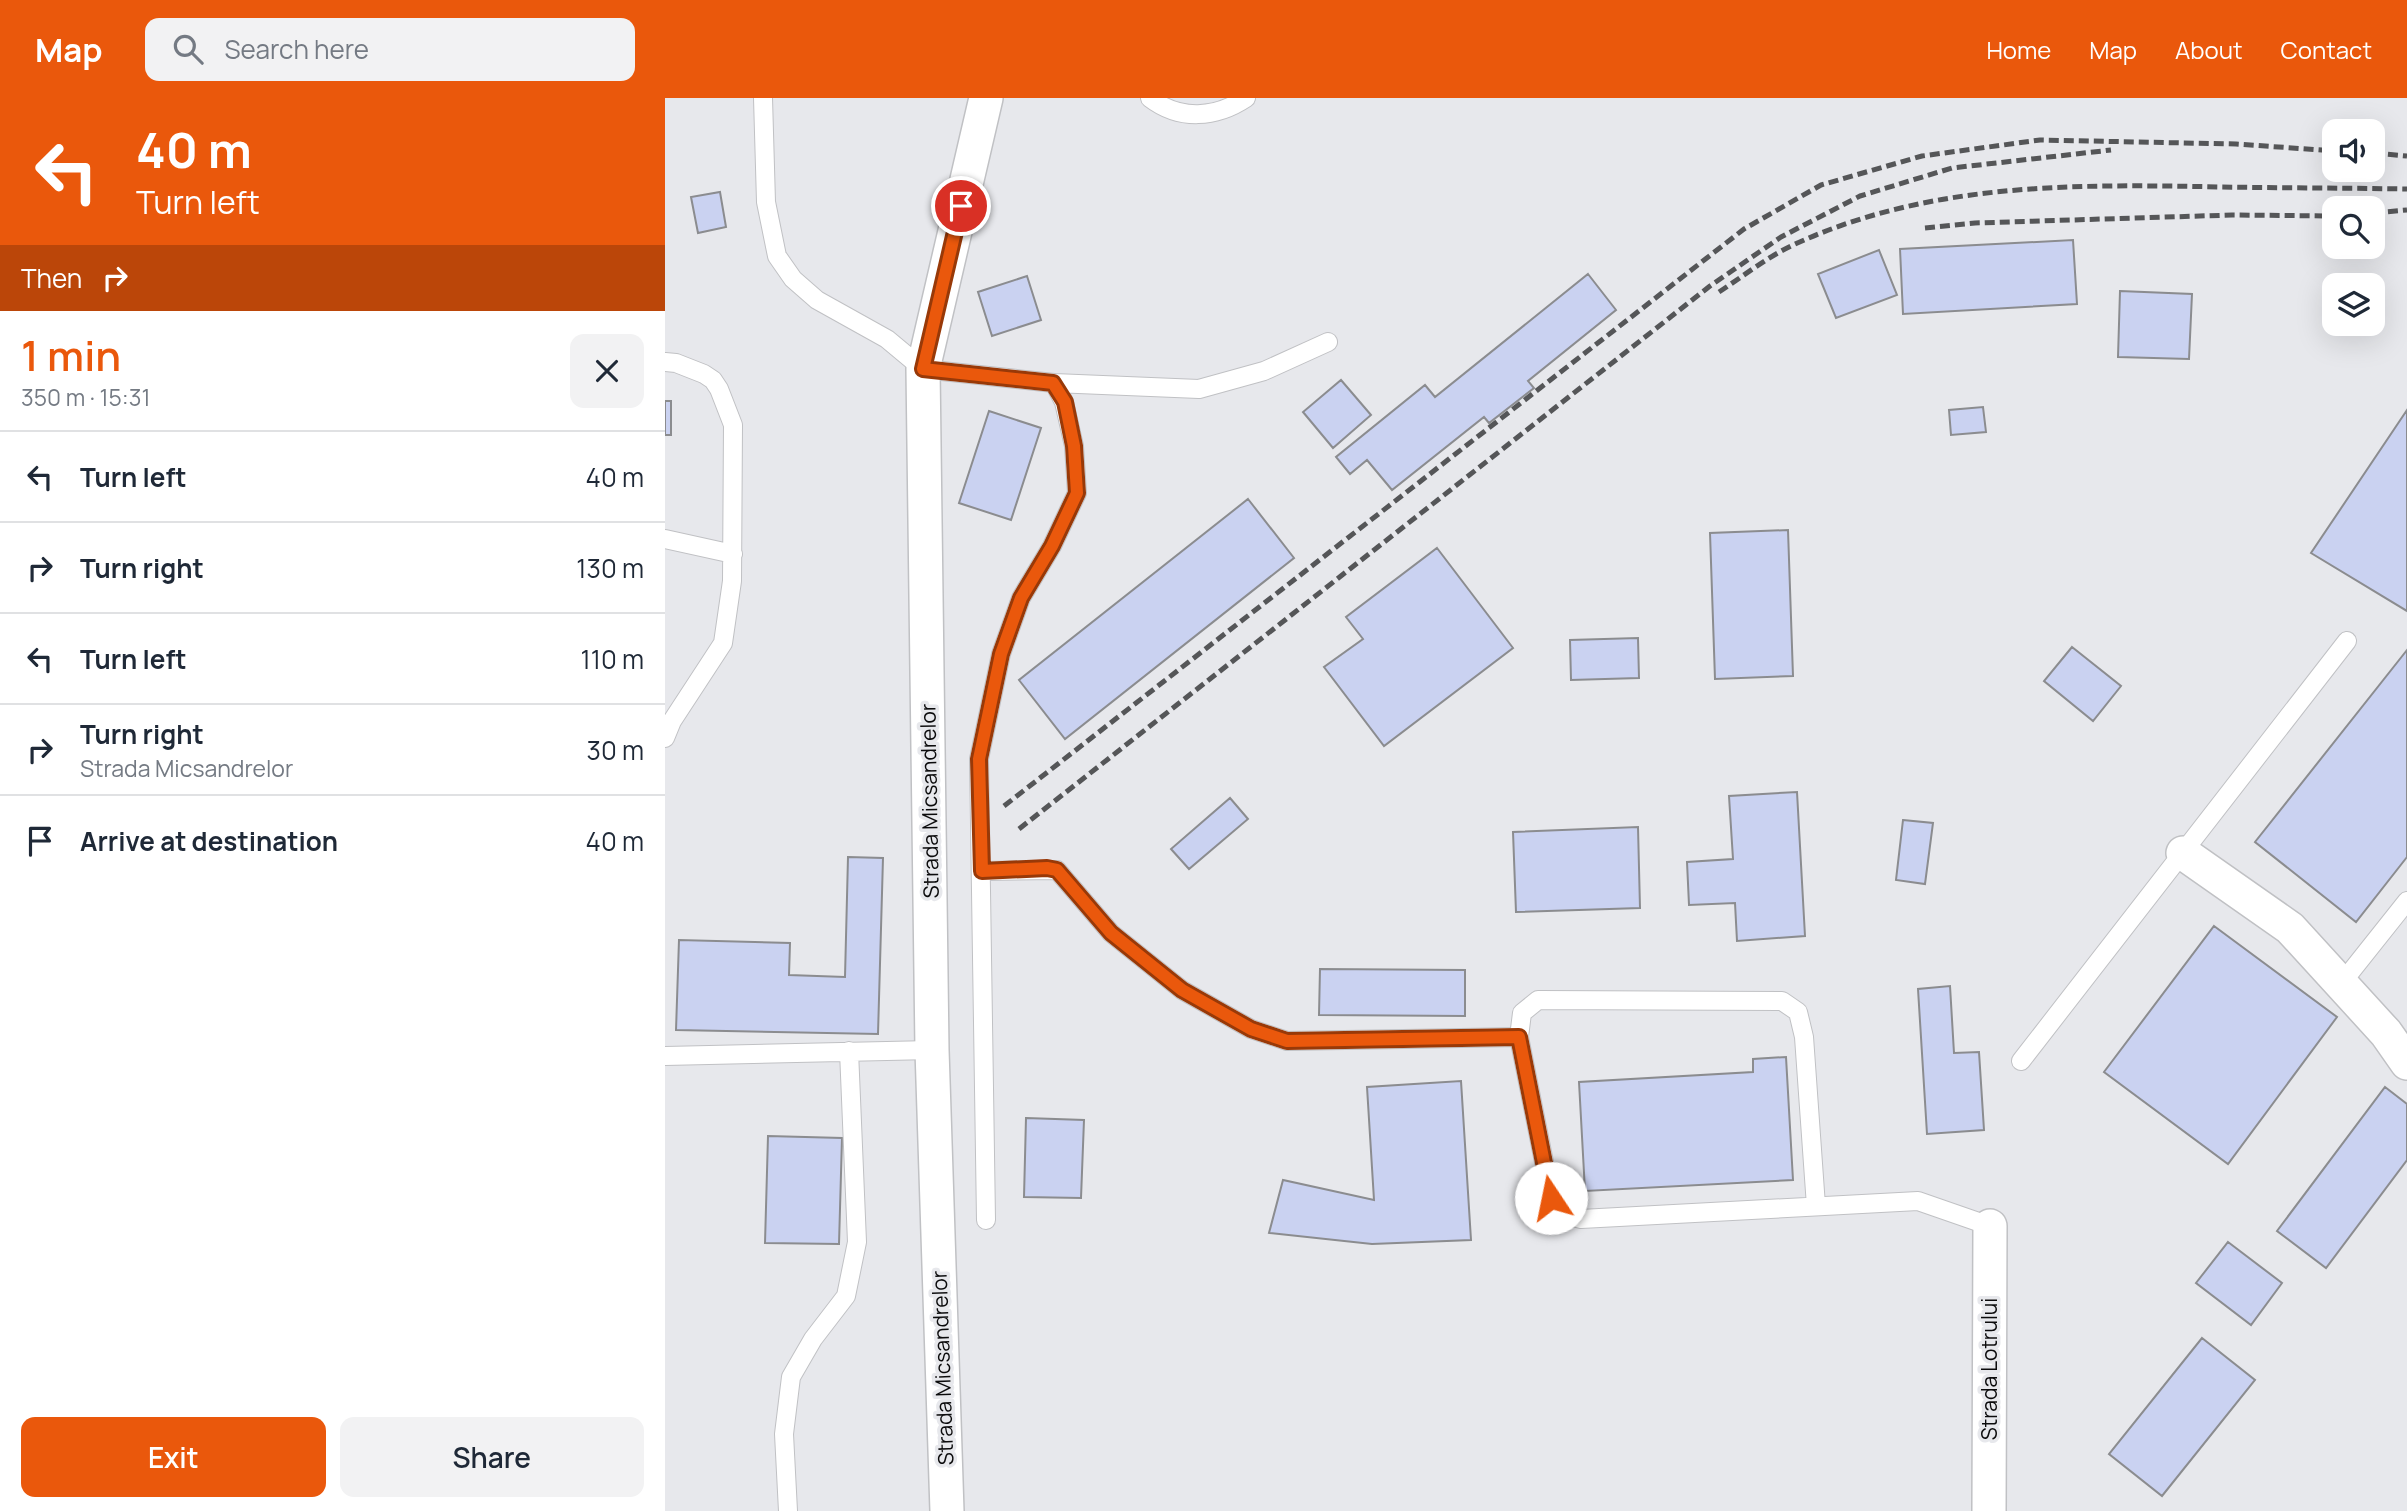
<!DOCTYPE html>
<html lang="en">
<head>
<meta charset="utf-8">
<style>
	:root { --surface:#fff; --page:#f2f2f3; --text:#1f2937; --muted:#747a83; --line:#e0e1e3; --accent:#ea580c }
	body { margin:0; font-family:Manrope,sans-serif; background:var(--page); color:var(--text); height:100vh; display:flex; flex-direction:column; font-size:26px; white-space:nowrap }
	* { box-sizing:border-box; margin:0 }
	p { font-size:23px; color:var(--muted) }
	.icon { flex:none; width:38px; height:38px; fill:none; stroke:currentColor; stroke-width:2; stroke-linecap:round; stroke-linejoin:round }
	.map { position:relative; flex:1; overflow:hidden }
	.drawer { display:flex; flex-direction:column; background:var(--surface); width:665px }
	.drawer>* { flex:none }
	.guide { background:#ea580c; color:#fff; overflow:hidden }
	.buttons { position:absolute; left:1657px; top:21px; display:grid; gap:14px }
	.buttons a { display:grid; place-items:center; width:63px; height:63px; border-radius:14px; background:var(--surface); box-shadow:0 7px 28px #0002; font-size:35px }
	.pin { position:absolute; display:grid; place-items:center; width:60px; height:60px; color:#fff; margin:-30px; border:4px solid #fff; border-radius:50%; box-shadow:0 2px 7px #0007 }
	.me { position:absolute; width:77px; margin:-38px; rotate:349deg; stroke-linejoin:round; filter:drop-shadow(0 0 5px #0008) }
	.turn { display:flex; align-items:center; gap:24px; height:147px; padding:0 21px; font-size:32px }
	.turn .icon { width:91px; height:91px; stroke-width:2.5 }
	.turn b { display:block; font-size:49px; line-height:60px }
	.then { display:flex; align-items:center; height:66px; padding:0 21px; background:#0003; gap:14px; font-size:26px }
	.round { display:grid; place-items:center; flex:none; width:74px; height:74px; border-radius:14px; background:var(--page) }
	.overview { display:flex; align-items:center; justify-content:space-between; height:119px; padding:0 21px }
	h1 { font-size:42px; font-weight:600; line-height:52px; color:var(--accent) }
	.primary-button { display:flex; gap:14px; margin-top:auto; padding:14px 21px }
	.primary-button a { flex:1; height:80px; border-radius:14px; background:var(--accent); color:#fff; font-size:28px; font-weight:600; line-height:80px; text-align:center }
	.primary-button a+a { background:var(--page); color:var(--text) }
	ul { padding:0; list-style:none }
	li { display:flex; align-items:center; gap:21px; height:91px; padding:0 21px; border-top:2px solid var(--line) }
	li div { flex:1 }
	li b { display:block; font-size:26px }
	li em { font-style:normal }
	header { display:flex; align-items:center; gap:42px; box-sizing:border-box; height:98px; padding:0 35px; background:var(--accent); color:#fff }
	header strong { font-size:33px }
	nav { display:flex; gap:38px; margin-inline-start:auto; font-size:24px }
	.search { width:490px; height:63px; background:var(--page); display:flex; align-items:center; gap:18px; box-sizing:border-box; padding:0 24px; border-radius:14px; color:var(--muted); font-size:26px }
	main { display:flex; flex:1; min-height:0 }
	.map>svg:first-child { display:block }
	.building { fill:#cad2f1; stroke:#8b8c8f; stroke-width:2 }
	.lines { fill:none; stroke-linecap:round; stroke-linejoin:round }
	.service-casing { stroke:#c0c1c4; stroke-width:20 }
	.minor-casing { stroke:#c0c1c4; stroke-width:36 }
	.service { stroke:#fff; stroke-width:18 }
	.minor { stroke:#fff; stroke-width:33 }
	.rail { stroke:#555658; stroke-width:5; stroke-dasharray:10 5; stroke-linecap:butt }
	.route-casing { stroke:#983908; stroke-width:18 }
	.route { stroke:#ea580c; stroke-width:12 }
	.labels { text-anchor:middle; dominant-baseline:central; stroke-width:7; stroke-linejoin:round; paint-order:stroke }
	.street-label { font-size:21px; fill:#0b0b0c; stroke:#e7e8ec }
</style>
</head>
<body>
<header>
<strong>Map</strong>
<div class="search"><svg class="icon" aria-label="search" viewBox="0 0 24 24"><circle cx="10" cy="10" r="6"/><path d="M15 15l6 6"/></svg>Search here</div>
<nav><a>Home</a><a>Map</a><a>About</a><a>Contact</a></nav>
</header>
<main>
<section class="drawer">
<div class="guide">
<div class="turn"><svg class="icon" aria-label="left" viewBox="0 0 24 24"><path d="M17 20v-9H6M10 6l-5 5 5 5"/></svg><div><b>40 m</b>Turn left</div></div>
<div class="then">Then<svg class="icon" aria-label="right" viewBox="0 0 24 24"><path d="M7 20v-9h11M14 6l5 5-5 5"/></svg></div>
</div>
<div class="overview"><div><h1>1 min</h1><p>350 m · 15:31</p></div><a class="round"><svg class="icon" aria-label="close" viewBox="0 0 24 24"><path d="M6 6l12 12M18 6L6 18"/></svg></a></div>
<ul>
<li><svg class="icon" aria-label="left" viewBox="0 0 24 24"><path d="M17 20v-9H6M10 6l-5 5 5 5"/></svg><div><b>Turn left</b></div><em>40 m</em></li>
<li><svg class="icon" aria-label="right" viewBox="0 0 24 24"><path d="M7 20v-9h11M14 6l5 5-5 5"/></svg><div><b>Turn right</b></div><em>130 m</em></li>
<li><svg class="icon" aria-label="left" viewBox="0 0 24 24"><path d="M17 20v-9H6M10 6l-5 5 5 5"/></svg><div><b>Turn left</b></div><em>110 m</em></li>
<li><svg class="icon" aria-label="right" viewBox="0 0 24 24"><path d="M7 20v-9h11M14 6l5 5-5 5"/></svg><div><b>Turn right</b><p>Strada Micsandrelor</p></div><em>30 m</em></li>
<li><svg class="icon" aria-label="arrive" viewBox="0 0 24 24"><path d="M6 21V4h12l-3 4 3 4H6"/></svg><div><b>Arrive at destination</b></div><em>40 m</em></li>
</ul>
<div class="primary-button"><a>Exit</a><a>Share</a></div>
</section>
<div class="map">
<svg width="1742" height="1413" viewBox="0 0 1742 1413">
	<rect width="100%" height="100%" fill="#e7e8ec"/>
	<path class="building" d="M 55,94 L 61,129 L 33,135 L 26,99 Z
		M 1408,142 L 1412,206 L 1238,216 L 1235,151 Z
		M 1214,152 L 1232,197 L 1171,220 L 1153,176 Z
		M 923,176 L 951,212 L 863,283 L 869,290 L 824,325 L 819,319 L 727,392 L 702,362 L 685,376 L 671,359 L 760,287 L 770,299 Z
		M 362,178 L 376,222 L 327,238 L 313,194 Z
		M 1455,193 L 1527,196 L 1524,261 L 1453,259 Z
		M 676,282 L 706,317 L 668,350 L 638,314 Z
		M 0,303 L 6,303 L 6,337 L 0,337 Z
		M 1318,309 L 1321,334 L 1286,337 L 1284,312 Z
		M 1742,312 L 1742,513 L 1646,455 Z
		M 324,313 L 376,330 L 346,422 L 294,405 Z
		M 583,401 L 629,460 L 400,641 L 354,582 Z
		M 1123,432 L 1128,578 L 1050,581 L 1045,435 Z
		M 772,450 L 848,550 L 719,648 L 659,569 L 698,541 L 681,519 Z
		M 973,540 L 974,580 L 906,582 L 905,542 Z
		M 1407,549 L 1456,588 L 1428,623 L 1379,583 Z
		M 1742,552 L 1742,759 L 1691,824 L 1590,744 Z
		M 1132,694 L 1140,838 L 1072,843 L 1070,805 L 1024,807 L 1022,764 L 1068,761 L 1064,698 Z
		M 565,700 L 583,721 L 524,771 L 506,751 Z
		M 1238,722 L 1268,725 L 1260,786 L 1231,782 Z
		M 973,729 L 975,810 L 851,814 L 848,734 Z
		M 183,759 L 218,760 L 213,936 L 11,932 L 14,842 L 125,845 L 124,877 L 180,879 Z
		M 1549,828 L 1672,919 L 1563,1066 L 1439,974 Z
		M 655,871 L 800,872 L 800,918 L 654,917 Z
		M 1285,888 L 1289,955 L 1314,954 L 1319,1032 L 1262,1036 L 1253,891 Z
		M 1121,959 L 1128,1082 L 920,1093 L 914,984 L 1088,974 L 1088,961 Z
		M 796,983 L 806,1142 L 707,1146 L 604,1135 L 618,1082 L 709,1102 L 702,989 Z
		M 1720,989 L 1742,1006 L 1742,1062 L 1661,1170 L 1612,1133 Z
		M 361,1020 L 419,1022 L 416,1100 L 359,1099 Z
		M 103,1038 L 177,1040 L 174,1146 L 100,1145 Z
		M 1563,1144 L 1617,1185 L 1586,1227 L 1531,1185 Z
		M 1537,1240 L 1590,1282 L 1497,1398 L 1444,1356 Z"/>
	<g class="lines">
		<g class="service-casing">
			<path id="service" d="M 98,0 L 101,104 L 112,158 L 128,181 L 152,202 L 222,241 L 258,271 L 389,285 L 399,304 L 409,348 L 412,395 L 387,448 L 356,500 L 336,556 L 314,661 L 321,1122
				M 485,0 C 515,23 551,20 581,0
				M 0,264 L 11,265 L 39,276 L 48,282 L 54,291 L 68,327 L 67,483 L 58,545 L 7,623 L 0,640
				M 389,285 L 534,291 L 599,273 L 663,244
				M 0,441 L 68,456
				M 317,773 L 392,772 L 446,835 L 517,892 L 586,931 L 622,943 L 854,939
				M 1676,886 L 1742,803
				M 0,958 L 267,952
				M 1356,963 L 1682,543
				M 1151,1108 L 1139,939 L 1133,914 L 1117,903 L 873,902 L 857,915 L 854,939 L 886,1099 L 896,1116 L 916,1121 L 1253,1103 L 1325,1128
				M 123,1413 L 119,1336 L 126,1279 L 148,1241 L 181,1198 L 192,1144 L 184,953"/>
		</g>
		<g class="minor-casing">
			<path id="minor" d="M 1518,755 L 1625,830 L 1721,935 L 1742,965
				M 282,1413 L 267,952 L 258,271 L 321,0
				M 1324,1413 L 1325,1128"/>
		</g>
		<use href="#service" class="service"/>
		<use href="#minor" class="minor"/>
		<path class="rail" d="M 1708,55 L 1742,58
			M 1708,115 L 1742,112
			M 1260,130 L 1310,125 L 1567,117 L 1670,118
			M 1054,194 C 1077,179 1101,160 1126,148 C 1262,84 1409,86 1557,89 C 1618,90 1680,90 1742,91
			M 339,708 L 1079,131 L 1156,87 L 1257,58 L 1375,42 L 1571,46 L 1670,53
			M 354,731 L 1045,188 L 1116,139 L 1195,98 L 1287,70 L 1446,52"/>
	</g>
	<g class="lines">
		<g class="route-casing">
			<path id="route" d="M 296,108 L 258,271 L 388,285 L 400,304 L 409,348 L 412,395 L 387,448 L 356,500 L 336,556 L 314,661 L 317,773 L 382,770 L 392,772 L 446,835 L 517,892 L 586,931 L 622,943 L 854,939 L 886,1100"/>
		</g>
		<use href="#route" class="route"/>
	</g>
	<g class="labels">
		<g class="street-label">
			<text transform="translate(264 703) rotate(-91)">Strada Micsandrelor</text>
			<text transform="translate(277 1270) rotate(-92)">Strada Micsandrelor</text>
			<text transform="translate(1324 1271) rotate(-90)">Strada Lotrului</text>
		</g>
	</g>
</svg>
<div class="buttons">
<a><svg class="icon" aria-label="sound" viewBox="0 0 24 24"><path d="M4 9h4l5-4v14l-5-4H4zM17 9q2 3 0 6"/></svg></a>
<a><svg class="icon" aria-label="search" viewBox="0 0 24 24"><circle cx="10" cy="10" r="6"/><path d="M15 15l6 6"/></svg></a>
<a><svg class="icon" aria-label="layers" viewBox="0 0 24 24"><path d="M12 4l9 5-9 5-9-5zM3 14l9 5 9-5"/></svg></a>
</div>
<div class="pin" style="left:296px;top:108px;background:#d93025"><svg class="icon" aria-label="arrive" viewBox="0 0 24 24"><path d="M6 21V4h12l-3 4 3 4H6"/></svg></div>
<svg class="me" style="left:886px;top:1100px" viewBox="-20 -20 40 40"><circle r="19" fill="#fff"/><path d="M0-13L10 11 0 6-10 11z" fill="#ea580c"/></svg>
</div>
</main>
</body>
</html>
